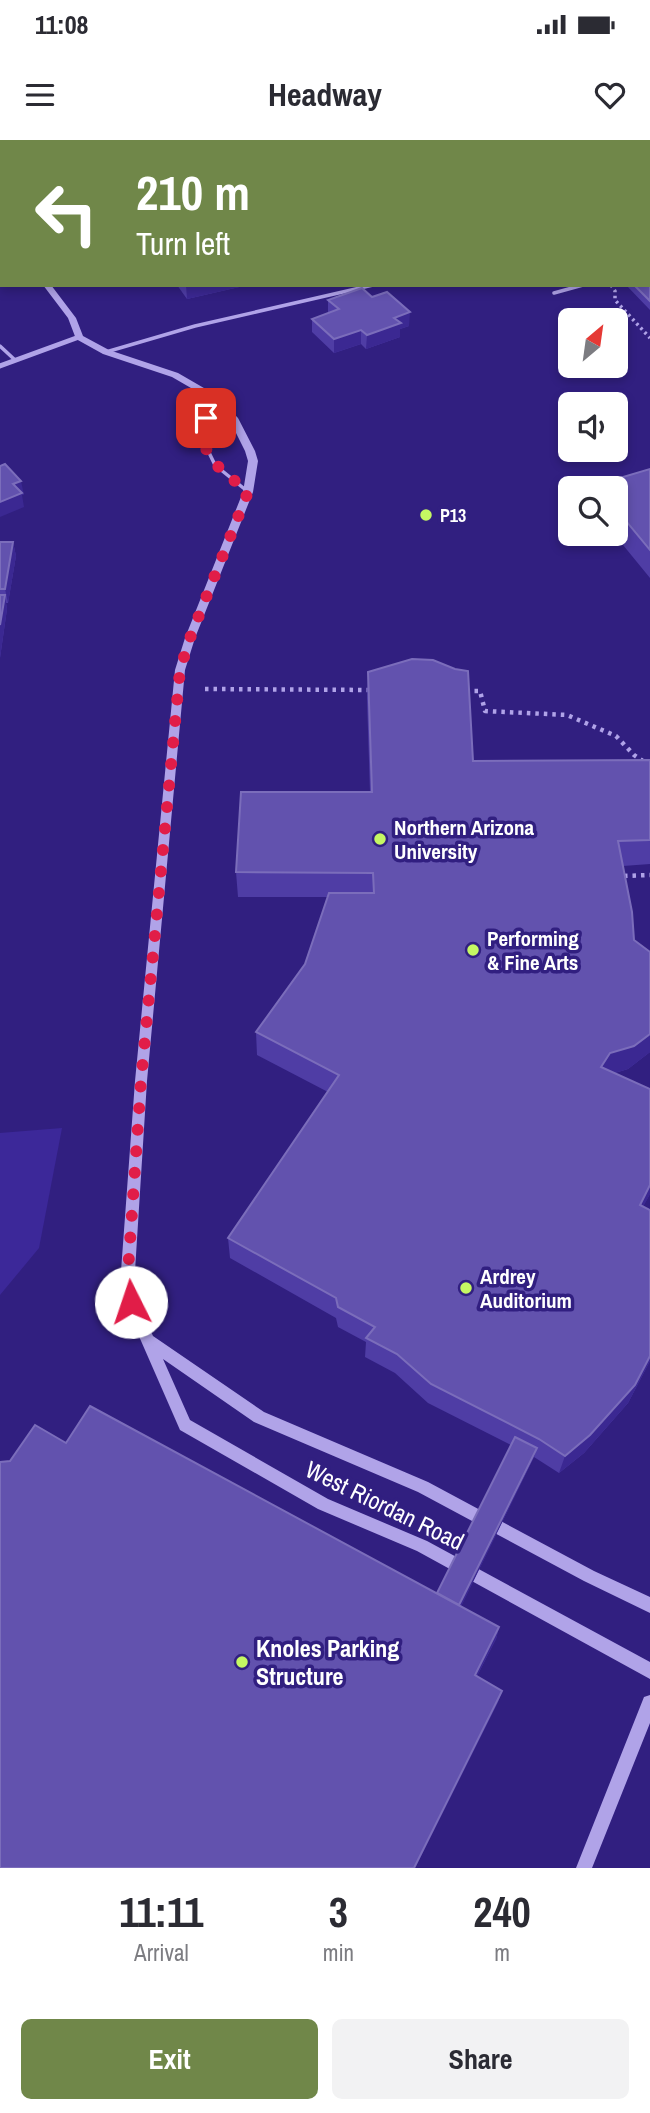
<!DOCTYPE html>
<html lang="en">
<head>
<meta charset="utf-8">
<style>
	:root { --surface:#fff; --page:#f2f2f3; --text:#2b2b33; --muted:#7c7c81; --accent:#708749 }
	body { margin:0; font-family:"Archivo Narrow",sans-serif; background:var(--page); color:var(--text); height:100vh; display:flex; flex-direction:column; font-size:26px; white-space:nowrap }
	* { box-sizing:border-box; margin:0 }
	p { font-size:23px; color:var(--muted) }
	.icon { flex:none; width:38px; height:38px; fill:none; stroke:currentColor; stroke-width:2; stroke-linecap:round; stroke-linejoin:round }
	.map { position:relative; height:1728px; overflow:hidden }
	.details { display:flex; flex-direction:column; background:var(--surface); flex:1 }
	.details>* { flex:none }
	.top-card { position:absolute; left:0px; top:0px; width:651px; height:147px; box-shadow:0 4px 10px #0003; background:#708749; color:#fff; overflow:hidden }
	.needle { width:46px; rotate:29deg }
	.fabs { position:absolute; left:558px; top:168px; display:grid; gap:14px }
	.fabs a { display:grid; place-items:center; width:70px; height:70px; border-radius:10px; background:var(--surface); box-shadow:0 4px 10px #0003; font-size:35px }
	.pin { position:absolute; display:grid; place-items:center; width:60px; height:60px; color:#fff; margin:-30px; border-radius:14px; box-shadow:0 4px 10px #0006 }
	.me { position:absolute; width:77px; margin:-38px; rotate:356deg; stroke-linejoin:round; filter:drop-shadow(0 0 5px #0008) }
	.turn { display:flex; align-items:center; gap:24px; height:147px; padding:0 21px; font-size:32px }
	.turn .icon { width:91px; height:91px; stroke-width:2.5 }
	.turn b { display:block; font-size:49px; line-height:60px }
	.eta { display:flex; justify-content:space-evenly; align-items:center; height:119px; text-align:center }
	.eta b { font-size:42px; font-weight:800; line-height:49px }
	.action { display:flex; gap:14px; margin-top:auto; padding:14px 21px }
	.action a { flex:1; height:80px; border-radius:10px; background:var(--accent); color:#fff; font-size:28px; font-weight:800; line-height:80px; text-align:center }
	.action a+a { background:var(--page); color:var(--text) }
	.status { display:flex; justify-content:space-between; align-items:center; height:49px; padding:0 35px; background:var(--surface); direction:ltr }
	.status svg { height:19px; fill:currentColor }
	header { display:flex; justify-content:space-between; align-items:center; height:91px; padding:0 21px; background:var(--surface); font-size:32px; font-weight:800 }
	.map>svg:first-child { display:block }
	.green { fill:#3c2899 }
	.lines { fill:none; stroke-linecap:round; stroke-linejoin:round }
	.path-far1 { stroke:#b0a3e8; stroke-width:3.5; stroke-dasharray:2.5 3.5; stroke-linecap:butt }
	.path { stroke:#b0a3e8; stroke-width:4.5; stroke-dasharray:3.5 5; stroke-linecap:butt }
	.service { stroke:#b0a3e8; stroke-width:3.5 }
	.minor { stroke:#b0a3e8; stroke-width:5 }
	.tertiary { fill:#b0a3e8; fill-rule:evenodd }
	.wall { fill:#4f3da5 }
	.shaded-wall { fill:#3b2892 }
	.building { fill:#6252ae; stroke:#7b6dbb; stroke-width:2 }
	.route { stroke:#e11d48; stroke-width:12; stroke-dasharray:0 21.6 }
	.poi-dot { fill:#c5f763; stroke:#311f80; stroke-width:2.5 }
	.labels { text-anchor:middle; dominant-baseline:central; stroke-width:7; stroke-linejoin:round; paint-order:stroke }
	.far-poi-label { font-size:18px; font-weight:bold; fill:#fff; stroke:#311f80; text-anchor:start }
	.poi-label { font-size:21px; font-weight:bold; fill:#fff; stroke:#311f80; text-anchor:start }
	.near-street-label { font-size:24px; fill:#fff; stroke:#311f80 }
	.near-poi-label { font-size:24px; font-weight:bold; fill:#fff; stroke:#311f80; text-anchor:start }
</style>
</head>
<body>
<div class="status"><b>11:08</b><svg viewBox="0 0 49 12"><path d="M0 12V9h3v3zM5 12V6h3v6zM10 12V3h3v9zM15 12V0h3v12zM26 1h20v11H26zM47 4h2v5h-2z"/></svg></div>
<header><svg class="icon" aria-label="menu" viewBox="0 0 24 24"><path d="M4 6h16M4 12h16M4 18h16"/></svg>Headway<svg class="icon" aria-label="heart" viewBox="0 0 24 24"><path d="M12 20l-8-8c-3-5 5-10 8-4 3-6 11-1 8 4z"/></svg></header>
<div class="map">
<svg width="650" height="1728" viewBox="0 0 650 1728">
	<rect width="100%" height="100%" fill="#311f80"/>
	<path class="green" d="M 62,988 L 39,1108 L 0,1155 L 0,993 Z"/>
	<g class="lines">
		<path class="path-far1" d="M 611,145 L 615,151 L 615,160 L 650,198"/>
		<path class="path" d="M 205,549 L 373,550
			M 466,551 L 480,551 L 485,571 L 567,575 L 616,596 L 634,615 L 650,626
			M 624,736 L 650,735"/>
		<path class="service" d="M 554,153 L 583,145
			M 0,206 L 15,220
			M 106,212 L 195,186 L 373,145
			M 213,257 L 200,294 L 215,325 L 247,351"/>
		<path class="minor" d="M 0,226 L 79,197"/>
		<path class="tertiary" d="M 0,77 L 2,77 L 2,84 L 0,84 Z
			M 43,145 L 51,145 L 76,178 L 83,196 L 109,210 L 178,233 L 216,255 L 238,278 L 255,311 L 258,321 L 253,352 L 195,498 L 185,530 L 147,941 L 135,1131 L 138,1162 L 153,1196 L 264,1272 L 428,1342 L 594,1431 L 650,1457 L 650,1473 L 584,1441 L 418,1352 L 254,1282 L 163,1219 L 190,1280 L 328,1359 L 427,1401 L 650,1522 L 650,1539 L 417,1411 L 318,1369 L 180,1290 L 124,1162 L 121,1131 L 135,941 L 175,530 L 185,498 L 243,352 L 248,321 L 245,311 L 229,279 L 210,259 L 172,237 L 103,214 L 76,199 L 68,178 Z
			M 650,1555 L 650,1583 L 592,1728 L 576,1728 L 644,1557 Z"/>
	</g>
	<path class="wall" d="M 282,0 L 504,0 L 506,2 L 283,2 Z
		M 650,122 L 650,170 L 626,145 L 649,145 Z
		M 177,145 L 248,145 L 187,159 Z
		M 372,157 L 409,186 L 400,189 L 400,197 L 366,209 L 361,204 L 334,213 L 312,192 L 312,179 L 328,173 L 328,160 Z
		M 650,329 L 650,438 L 614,394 L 616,394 L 616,348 L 595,348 L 596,345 Z
		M 0,402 L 13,402 L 16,416 L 8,463 L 6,463 L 7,469 L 0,518 Z
		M 368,532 L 473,621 L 650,620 L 650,724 L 623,726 L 634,800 L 650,812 L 650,912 L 628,929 L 615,933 L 650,949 L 650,1054 L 643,1066 L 650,1070 L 650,1221 L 628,1263 L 584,1313 L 559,1333 L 534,1317 L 461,1466 L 499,1487 L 496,1499 L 477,1536 L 502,1551 L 498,1562 L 415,1728 L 0,1728 L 10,1321 L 66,1303 L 437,1453 L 511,1305 L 428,1263 L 395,1233 L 365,1217 L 366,1202 L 338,1187 L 336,1178 L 230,1118 L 228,1098 L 328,952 L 257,915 L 256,892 L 305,824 L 328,757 L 238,757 L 236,732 L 370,652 L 367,558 Z"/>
	<path class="shaded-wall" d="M 0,0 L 45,0 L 37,2 L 2,2 L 1,17 Z
		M 352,0 L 492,0 L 480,2 L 341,2 Z
		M 186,145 L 248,145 L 187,159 Z
		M 410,172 L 409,186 L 400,189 L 400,197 L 366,209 L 367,195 L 394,178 Z
		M 361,190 L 361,204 L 334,213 L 334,199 Z
		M 21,341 L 24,355 L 22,355 L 24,367 L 0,377 L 0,362 L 13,344 Z
		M 13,402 L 16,416 L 8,463 L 5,449 Z
		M 5,455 L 7,469 L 0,518 L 0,485 Z
		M 650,894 L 650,912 L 628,929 L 604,936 L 601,927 L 610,913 Z
		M 650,1045 L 650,1054 L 633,1086 L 640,1065 Z
		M 650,1216 L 650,1221 L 628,1263 L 584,1313 L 559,1333 L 565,1316 Z
		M 537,1308 L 534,1317 L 456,1477 L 457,1469 Z
		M 499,1487 L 496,1499 L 472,1546 L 475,1535 Z
		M 502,1551 L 498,1562 L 415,1728 L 414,1728 Z"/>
	<path class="building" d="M 295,0 L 352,0 L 341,2 L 296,2 Z
		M 443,0 L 504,0 L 506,2 L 437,2 Z
		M 649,122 L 650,122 L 650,161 L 634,145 L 649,145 Z
		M 362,148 L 372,157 L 387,152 L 410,172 L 394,178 L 401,183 L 367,195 L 361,190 L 334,199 L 312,179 L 339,169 L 328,160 Z
		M 5,324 L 21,341 L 13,344 L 22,353 L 0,362 L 0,326 Z
		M 650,329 L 650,410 L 616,369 L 616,348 L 599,348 L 596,345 Z
		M 0,402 L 13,402 L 5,449 L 0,449 Z
		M 0,455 L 5,455 L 0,485 Z
		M 412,519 L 433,520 L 455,529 L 468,531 L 473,621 L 650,620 L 650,700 L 618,701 L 632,772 L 634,800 L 650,812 L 650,894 L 634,906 L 610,913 L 601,927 L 650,949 L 650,1045 L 640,1065 L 650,1070 L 650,1216 L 635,1245 L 590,1295 L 565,1316 L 539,1299 L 431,1244 L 397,1214 L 366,1198 L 375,1187 L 338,1167 L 336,1158 L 228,1098 L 339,935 L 256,892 L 305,824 L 329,753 L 374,753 L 373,733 L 236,732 L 241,652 L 372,652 L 368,532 Z
		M 90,1266 L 499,1487 L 475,1535 L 502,1551 L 414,1728 L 0,1728 L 0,1322 L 10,1321 L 35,1285 L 66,1303 Z
		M 515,1297 L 537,1308 L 459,1465 L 437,1453 Z"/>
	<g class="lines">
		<path class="route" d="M 131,1162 L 128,1131 L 141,941 L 180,530 L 190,498 L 248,352 C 221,328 213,329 200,294 L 206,278"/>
	</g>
	<g class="poi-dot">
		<circle cx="426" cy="375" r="7"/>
		<circle cx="380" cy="699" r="7"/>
		<circle cx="473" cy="810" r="7"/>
		<circle cx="466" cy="1148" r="7"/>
		<circle cx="242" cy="1522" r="7"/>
	</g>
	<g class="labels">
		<g class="far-poi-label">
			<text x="440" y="375">P13</text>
		</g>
		<g class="poi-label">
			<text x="394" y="687">Northern Arizona<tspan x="394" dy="24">University</tspan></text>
			<text x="487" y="798">Performing<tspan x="487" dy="24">&amp; Fine Arts</tspan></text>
			<text x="480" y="1136">Ardrey<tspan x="480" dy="24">Auditorium</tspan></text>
		</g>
		<g class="near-street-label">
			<text transform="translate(385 1365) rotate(26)">West Riordan Road</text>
		</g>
		<g class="near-poi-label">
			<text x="256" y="1508">Knoles Parking<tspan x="256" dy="28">Structure</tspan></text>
		</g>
	</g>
</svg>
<div class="fabs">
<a><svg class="needle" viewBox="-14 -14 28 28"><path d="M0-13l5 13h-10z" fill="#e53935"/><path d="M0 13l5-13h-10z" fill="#7c7c81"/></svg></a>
<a><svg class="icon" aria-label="sound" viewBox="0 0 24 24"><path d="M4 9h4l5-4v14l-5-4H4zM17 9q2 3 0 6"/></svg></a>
<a><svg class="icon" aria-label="search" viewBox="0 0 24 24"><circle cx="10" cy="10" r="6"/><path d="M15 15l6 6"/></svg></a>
</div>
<div class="pin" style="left:206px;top:278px;background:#d93025"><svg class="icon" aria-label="arrive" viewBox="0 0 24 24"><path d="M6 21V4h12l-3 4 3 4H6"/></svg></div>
<svg class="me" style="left:131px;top:1162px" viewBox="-20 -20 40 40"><circle r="19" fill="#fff"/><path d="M0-13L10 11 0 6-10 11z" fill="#e11d48"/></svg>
<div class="top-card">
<div class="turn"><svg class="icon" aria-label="left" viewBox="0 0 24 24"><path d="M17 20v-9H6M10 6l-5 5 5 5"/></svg><div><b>210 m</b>Turn left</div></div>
</div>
</div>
<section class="details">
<div class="eta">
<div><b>11:11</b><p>Arrival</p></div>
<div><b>3</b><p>min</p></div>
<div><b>240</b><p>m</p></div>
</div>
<div class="action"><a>Exit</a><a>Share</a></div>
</section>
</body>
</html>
